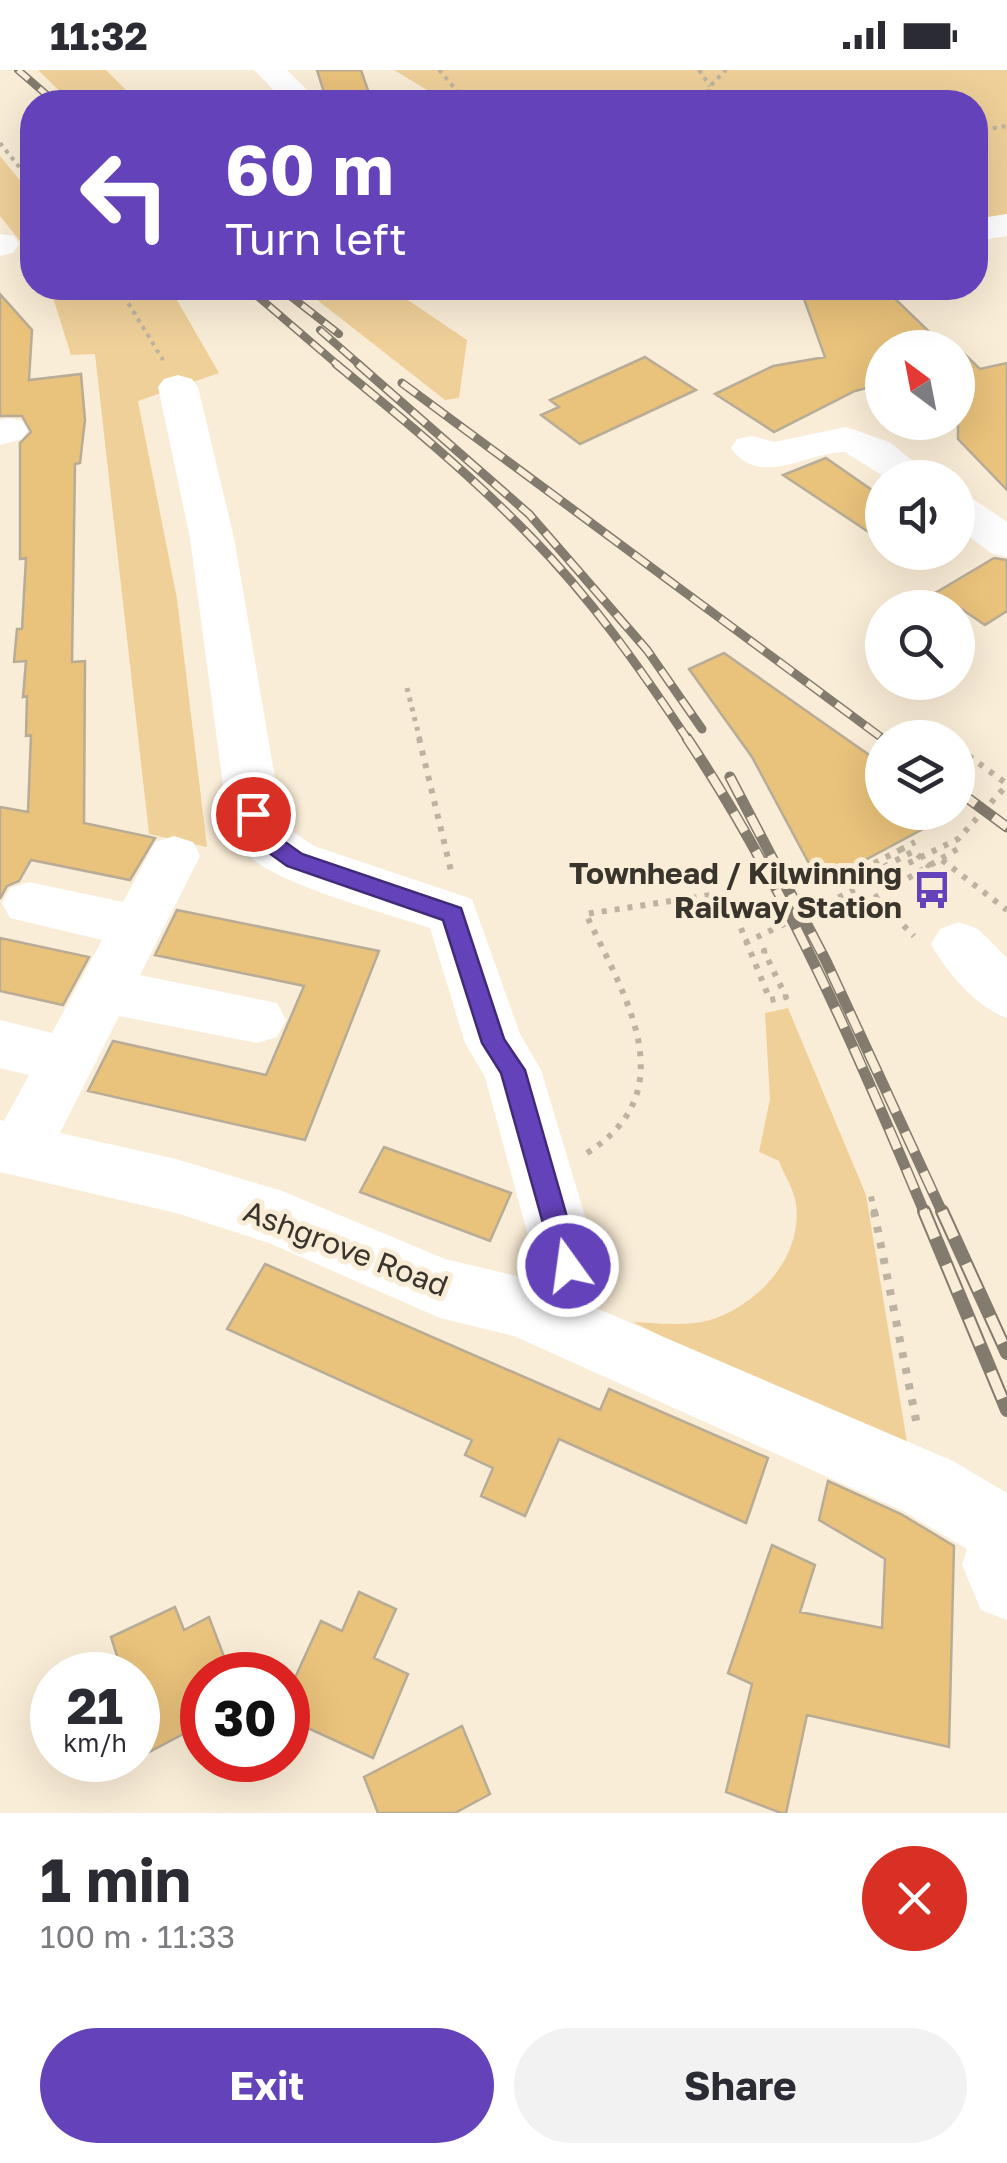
<!DOCTYPE html>
<html lang="en">
<head>
<meta charset="utf-8">
<style>
	:root { --surface:#fff; --page:#f2f2f3; --text:#2b2b33; --muted:#7c7c81; --accent:#6442ba }
	body { margin:0; font-family:"Golos Text",sans-serif; background:var(--page); color:var(--text); height:100vh; display:flex; flex-direction:column; font-size:38px; white-space:nowrap }
	* { box-sizing:border-box; margin:0 }
	p { font-size:32px; color:var(--muted) }
	.icon { flex:none; width:55px; height:55px; fill:none; stroke:currentColor; stroke-width:2; stroke-linecap:round; stroke-linejoin:round }
	.map { position:relative; height:1743px; overflow:hidden }
	.side { display:flex; flex-direction:column; background:var(--surface); flex:1 }
	.side>* { flex:none }
	.banner { position:absolute; left:20px; top:20px; width:968px; height:210px; border-radius:40px; box-shadow:0 10px 40px #0002; background:#6442ba; color:#fff; overflow:hidden }
	.needle { width:65px; rotate:328deg }
	.buttons { position:absolute; left:865px; top:260px; display:grid; gap:20px }
	.buttons a { display:grid; place-items:center; width:110px; height:110px; border-radius:50%; background:var(--surface); box-shadow:0 10px 40px #0002; font-size:50px }
	.speed { position:absolute; left:30px; top:1582px; display:flex; gap:20px; font-size:50px; font-weight:700; text-align:center }
	.speed>* { display:grid; place-content:center; width:130px; height:130px; border-radius:50%; background:var(--surface); box-shadow:0 10px 40px #0002; line-height:1 }
	.speed small { font-size:25px; font-weight:400 }
	.speed .limit { border:15px solid #d22; background:#fff; color:#111 }
	.pin { position:absolute; display:grid; place-items:center; width:85px; height:85px; color:#fff; margin:-42px; border:5px solid #fff; border-radius:50%; box-shadow:0 2px 10px #0007 }
	.me { position:absolute; width:110px; margin:-55px; rotate:346deg; stroke-linejoin:round; filter:drop-shadow(0 0 8px #0008) }
	.turn { display:flex; align-items:center; gap:35px; height:210px; padding:0 40px; font-size:45px }
	.turn .icon { width:130px; height:130px; stroke-width:2.5 }
	.turn b { display:block; font-size:70px; line-height:85px }
	.round { display:grid; place-items:center; flex:none; width:105px; height:105px; border-radius:52px; background:var(--page) }
	.summary { display:flex; align-items:center; justify-content:space-between; height:170px; padding:0 40px }
	h1 { font-size:60px; font-weight:700; line-height:75px }
	.button { display:flex; gap:20px; margin-top:auto; padding:20px 40px }
	.button a { flex:1; height:115px; border-radius:60px; background:var(--accent); color:#fff; font-size:40px; font-weight:700; line-height:115px; text-align:center }
	.button a+a { background:var(--page); color:var(--text) }
	.status { display:flex; justify-content:space-between; align-items:center; height:70px; padding:0 50px; background:var(--surface); direction:ltr }
	.status svg { height:28px; fill:currentColor }
	.map>svg:first-child { display:block }
	.green { fill:#efd099 }
	.building { fill:#e9c27b; stroke:#b8ac97; stroke-width:2.5 }
	.lines { fill:none; stroke-linecap:round; stroke-linejoin:round }
	.path-far3 { stroke:#bdb3a1; stroke-width:4; stroke-dasharray:4 5; stroke-linecap:butt }
	.path-far2 { stroke:#bdb3a1; stroke-width:5; stroke-dasharray:4 6; stroke-linecap:butt }
	.path-far1 { stroke:#bdb3a1; stroke-width:6; stroke-dasharray:5 8; stroke-linecap:butt }
	.path { stroke:#bdb3a1; stroke-width:8; stroke-dasharray:6 10; stroke-linecap:butt }
	.minor { fill:#fff; fill-rule:evenodd }
	.rail-far3-casing { stroke:#837b6d; stroke-width:8 }
	.rail-far2-casing { stroke:#837b6d; stroke-width:9 }
	.rail-far1-casing { stroke:#837b6d; stroke-width:11 }
	.rail-casing { stroke:#837b6d; stroke-width:14 }
	.rail-far3 { stroke:#faedd7; stroke-width:5; stroke-dasharray:14; stroke-linecap:butt }
	.rail-far2 { stroke:#faedd7; stroke-width:6; stroke-dasharray:18; stroke-linecap:butt }
	.rail-far1 { stroke:#faedd7; stroke-width:8; stroke-dasharray:22; stroke-linecap:butt }
	.rail { stroke:#faedd7; stroke-width:10; stroke-dasharray:29; stroke-linecap:butt }
	.route { fill:#6442ba; stroke:#412b79; stroke-width:2.5 }
	.labels { text-anchor:middle; dominant-baseline:central; stroke-width:10; stroke-linejoin:round; paint-order:stroke }
	.poi-label { font-size:30px; font-weight:bold; fill:#3a352c; stroke:#faedd7; text-anchor:end }
	.street-label { font-size:30px; fill:#3a352c; stroke:#faedd7 }
</style>
</head>
<body>
<div class="status"><b>11:32</b><svg viewBox="0 0 49 12"><path d="M0 12V9h3v3zM5 12V6h3v6zM10 12V3h3v9zM15 12V0h3v12zM26 1h20v11H26zM47 4h2v5h-2z"/></svg></div>
<div class="map">
<svg width="1007" height="1743" viewBox="0 0 1007 1743">
	<rect width="100%" height="100%" fill="#faedd7"/>
	<path class="green" d="M 38,0 L 106,0 L 138,32 L 71,32 Z
		M 394,0 L 1007,0 L 1007,146 L 975,152 L 975,32 L 447,32 Z
		M 0,86 L 32,125 L 32,186 L 0,146 Z
		M 50,218 L 170,218 L 219,303 L 138,331 L 177,529 L 207,777 L 149,764 L 95,284 L 71,285 Z
		M 302,218 L 390,218 L 467,270 L 459,328 L 445,330 Z
		M 788,938 L 866,1125 L 910,1390 L 633,1252 C 658,1253 685,1257 710,1250 C 758,1235 803,1187 796,1134 C 794,1119 784,1105 779,1091 L 759,1082 L 770,1029 L 765,943 Z"/>
	<path class="building" d="M 317,0 L 361,0 L 372,32 L 327,32 Z
		M 800,218 L 884,218 L 946,278 L 882,278 L 882,314 L 855,321 L 774,362 L 715,324 L 773,296 L 825,287 Z
		M 0,224 L 32,260 L 29,310 L 81,304 L 85,350 L 80,393 L 75,394 L 72,592 L 85,591 L 84,753 L 155,768 L 130,810 L 31,790 L 19,811 L 7,816 L 0,829 L 0,737 L 28,742 L 31,665 L 26,666 L 27,626 L 23,627 L 26,591 L 14,592 L 17,559 L 22,559 L 26,488 L 20,489 L 20,373 L 31,362 L 22,346 L 0,346 Z
		M 958,278 L 980,299 L 1007,293 L 1007,420 L 958,369 Z
		M 645,287 L 696,320 L 580,374 L 541,345 L 559,337 L 550,330 Z
		M 826,388 L 882,427 L 882,471 L 783,405 Z
		M 994,488 L 1007,490 L 1007,541 L 985,555 L 960,538 L 910,538 Z
		M 724,583 L 882,694 L 882,742 L 955,742 L 820,814 L 752,687 L 689,599 Z
		M 177,840 L 379,881 L 305,1070 L 88,1021 L 113,971 L 266,1005 L 304,916 L 155,885 Z
		M 0,868 L 89,887 L 63,935 L 0,921 Z
		M 384,1077 L 511,1123 L 490,1171 L 360,1122 Z
		M 265,1194 L 600,1340 L 609,1319 L 768,1388 L 746,1453 L 559,1369 L 525,1446 L 481,1426 L 493,1398 L 465,1385 L 472,1370 L 227,1259 Z
		M 828,1411 L 901,1444 L 954,1476 L 949,1677 L 807,1645 L 786,1743 L 781,1743 L 726,1722 L 752,1614 L 728,1603 L 772,1475 L 815,1495 L 800,1542 L 882,1558 L 885,1489 L 819,1450 Z
		M 359,1522 L 396,1539 L 374,1588 L 408,1604 L 373,1688 L 288,1649 L 288,1623 L 321,1551 L 342,1561 Z
		M 175,1537 L 184,1560 L 209,1547 L 231,1605 L 202,1605 L 202,1654 L 138,1688 L 138,1605 L 123,1605 L 111,1567 Z
		M 462,1656 L 490,1724 L 455,1743 L 378,1743 L 364,1707 Z"/>
	<g class="lines">
		<path class="path-far3" d="M 439,0 L 459,23 L 485,32
			M 699,0 L 710,16
			M 706,32 L 710,16 L 726,0
			M 975,61 L 1007,56
			M 0,73 L 32,113
			M 119,218 L 163,290"/>
		<path class="path-far2" d="M 407,618 L 420,670"/>
		<path class="path-far1" d="M 419,668 L 451,801
			M 958,678 L 1007,714
			M 900,780 L 915,772
			M 942,790 L 1007,840
			M 851,805 L 857,811 L 914,781 L 931,798
			M 851,805 L 900,780 L 906,786
			M 876,828 L 914,866
			M 852,841 L 961,777
			M 736,846 L 770,930 L 786,927 L 764,881 L 774,879
			M 745,873 L 958,769 L 1007,715
			M 587,1083 C 687,1020 624,926 586,844 L 711,825
			M 875,1144 L 871,1126 L 877,1125"/>
		<path class="path" d="M 874,1141 L 917,1355"/>
		<path class="minor" d="M 254,0 L 287,0 L 319,32 L 285,32 Z
			M 1007,144 L 1007,166 L 975,171 L 975,149 Z
			M 0,164 L 14,166 L 19,174 L 13,183 L 0,186 Z
			M 178,305 L 192,309 L 198,317 L 234,468 L 283,755 L 314,776 L 472,829 L 520,964 L 541,1000 L 600,1196 L 582,1232 L 953,1391 L 1007,1423 L 1007,1550 L 981,1540 L 962,1495 L 967,1479 L 903,1441 L 514,1266 L 440,1248 L 269,1173 L 176,1143 L 0,1102 L 0,1050 L 4,1051 L 29,1005 L 0,998 L 0,950 L 52,963 L 102,870 L 10,848 L 2,833 L 10,818 L 29,812 L 123,832 L 155,772 L 174,766 L 193,772 L 200,786 L 140,905 L 277,933 L 286,950 L 277,967 L 257,973 L 119,946 L 60,1063 L 176,1089 L 282,1121 L 445,1189 L 521,1207 L 535,1192 L 485,1007 L 465,973 L 430,858 C 385,842 271,814 243,780 C 235,770 232,755 227,744 L 190,468 L 158,317 L 164,309 Z
			M 8,348 L 22,351 L 28,360 L 22,369 L 0,375 L 0,350 Z
			M 846,357 L 889,372 L 935,408 L 886,408 L 845,382 C 807,382 760,419 731,378 L 737,369 L 752,366 L 774,372 Z
			M 958,425 L 973,429 L 1007,452 L 1007,487 L 991,483 L 958,458 Z
			M 959,852 L 978,859 L 1007,888 L 1007,948 C 976,937 947,903 931,874 L 940,859 Z"/>
		<g class="rail-far3-casing">
			<path id="rail-far3" d="M 18,0 L 55,32
				M 248,218 L 339,296
				M 280,218 L 339,264
				M 320,260 L 361,296"/>
		</g>
		<g class="rail-far2-casing">
			<path id="rail-far2" d="M 336,294 C 403,349 470,404 530,466 C 590,527 640,598 688,670
				M 358,294 L 529,444 L 647,580 L 702,659
				M 402,313 L 882,668"/>
		</g>
		<g class="rail-far1-casing">
			<path id="rail-far1" d="M 687,668 C 785,815 857,981 925,1144
				M 730,707 L 826,891 L 943,1144
				M 958,721 L 1007,757"/>
		</g>
		<g class="rail-casing">
			<path id="rail" d="M 924,1141 L 1007,1340
				M 942,1141 L 1007,1283"/>
		</g>
		<use href="#rail-far3" class="rail-far3"/>
		<use href="#rail-far2" class="rail-far2"/>
		<use href="#rail-far1" class="rail-far1"/>
		<use href="#rail" class="rail"/>
	</g>
	<path class="route" d="M 253,736 L 260,738 L 271,762 L 302,784 L 461,838 L 504,969 L 525,1000 L 581,1196 L 578,1204 L 568,1208 L 559,1204 L 555,1196 L 501,1003 L 482,973 L 443,850 L 287,796 L 254,772 L 242,744 Z"/>
	<defs>
		<g id="bus-bare" transform="scale(3)"><path d="M-5-6H5V4H4V6H2V4H-2V6H-4V4H-5ZM-3.5-4V0h7V-4ZM-3.5 1.2v1.5H-2V1.2ZM2 1.2v1.5H3.5V1.2Z" fill="#6442ba" stroke="#faedd7" stroke-width="2.5" paint-order="stroke"/></g>
	</defs>
	<g fill-rule="evenodd">
		<use href="#bus-bare" x="932" y="820"/>
	</g>
	<g class="labels">
		<g class="poi-label">
			<text x="902" y="803">Townhead / Kilwinning<tspan x="902" dy="34">Railway Station</tspan></text>
		</g>
		<g class="street-label">
			<text transform="translate(346 1178) rotate(21)">Ashgrove Road</text>
		</g>
	</g>
</svg>
<div class="buttons">
<a><svg class="needle" viewBox="-14 -14 28 28"><path d="M0-13l5 13h-10z" fill="#e53935"/><path d="M0 13l5-13h-10z" fill="#7c7c81"/></svg></a>
<a><svg class="icon" aria-label="sound" viewBox="0 0 24 24"><path d="M4 9h4l5-4v14l-5-4H4zM17 9q2 3 0 6"/></svg></a>
<a><svg class="icon" aria-label="search" viewBox="0 0 24 24"><circle cx="10" cy="10" r="6"/><path d="M15 15l6 6"/></svg></a>
<a><svg class="icon" aria-label="layers" viewBox="0 0 24 24"><path d="M12 4l9 5-9 5-9-5zM3 14l9 5 9-5"/></svg></a>
</div>
<div class="speed"><div>21<small>km/h</small></div><div class="limit">30</div></div>
<div class="pin" style="left:253px;top:744px;background:#d93025"><svg class="icon" aria-label="arrive" viewBox="0 0 24 24"><path d="M6 21V4h12l-3 4 3 4H6"/></svg></div>
<svg class="me" style="left:568px;top:1196px" viewBox="-20 -20 40 40"><circle r="17" fill="#6442ba" stroke="#fff" stroke-width="3"/><path d="M0-11L8 9 0 5-8 9z" fill="#fff"/></svg>
<div class="banner">
<div class="turn"><svg class="icon" aria-label="left" viewBox="0 0 24 24"><path d="M17 20v-9H6M10 6l-5 5 5 5"/></svg><div><b>60 m</b>Turn left</div></div>
</div>
</div>
<section class="side">
<div class="summary"><div><h1>1 min</h1><p>100 m · 11:33</p></div><a class="round" style="background:#d93025;color:#fff"><svg class="icon" aria-label="close" viewBox="0 0 24 24"><path d="M6 6l12 12M18 6L6 18"/></svg></a></div>
<div class="button"><a>Exit</a><a>Share</a></div>
</section>
</body>
</html>
